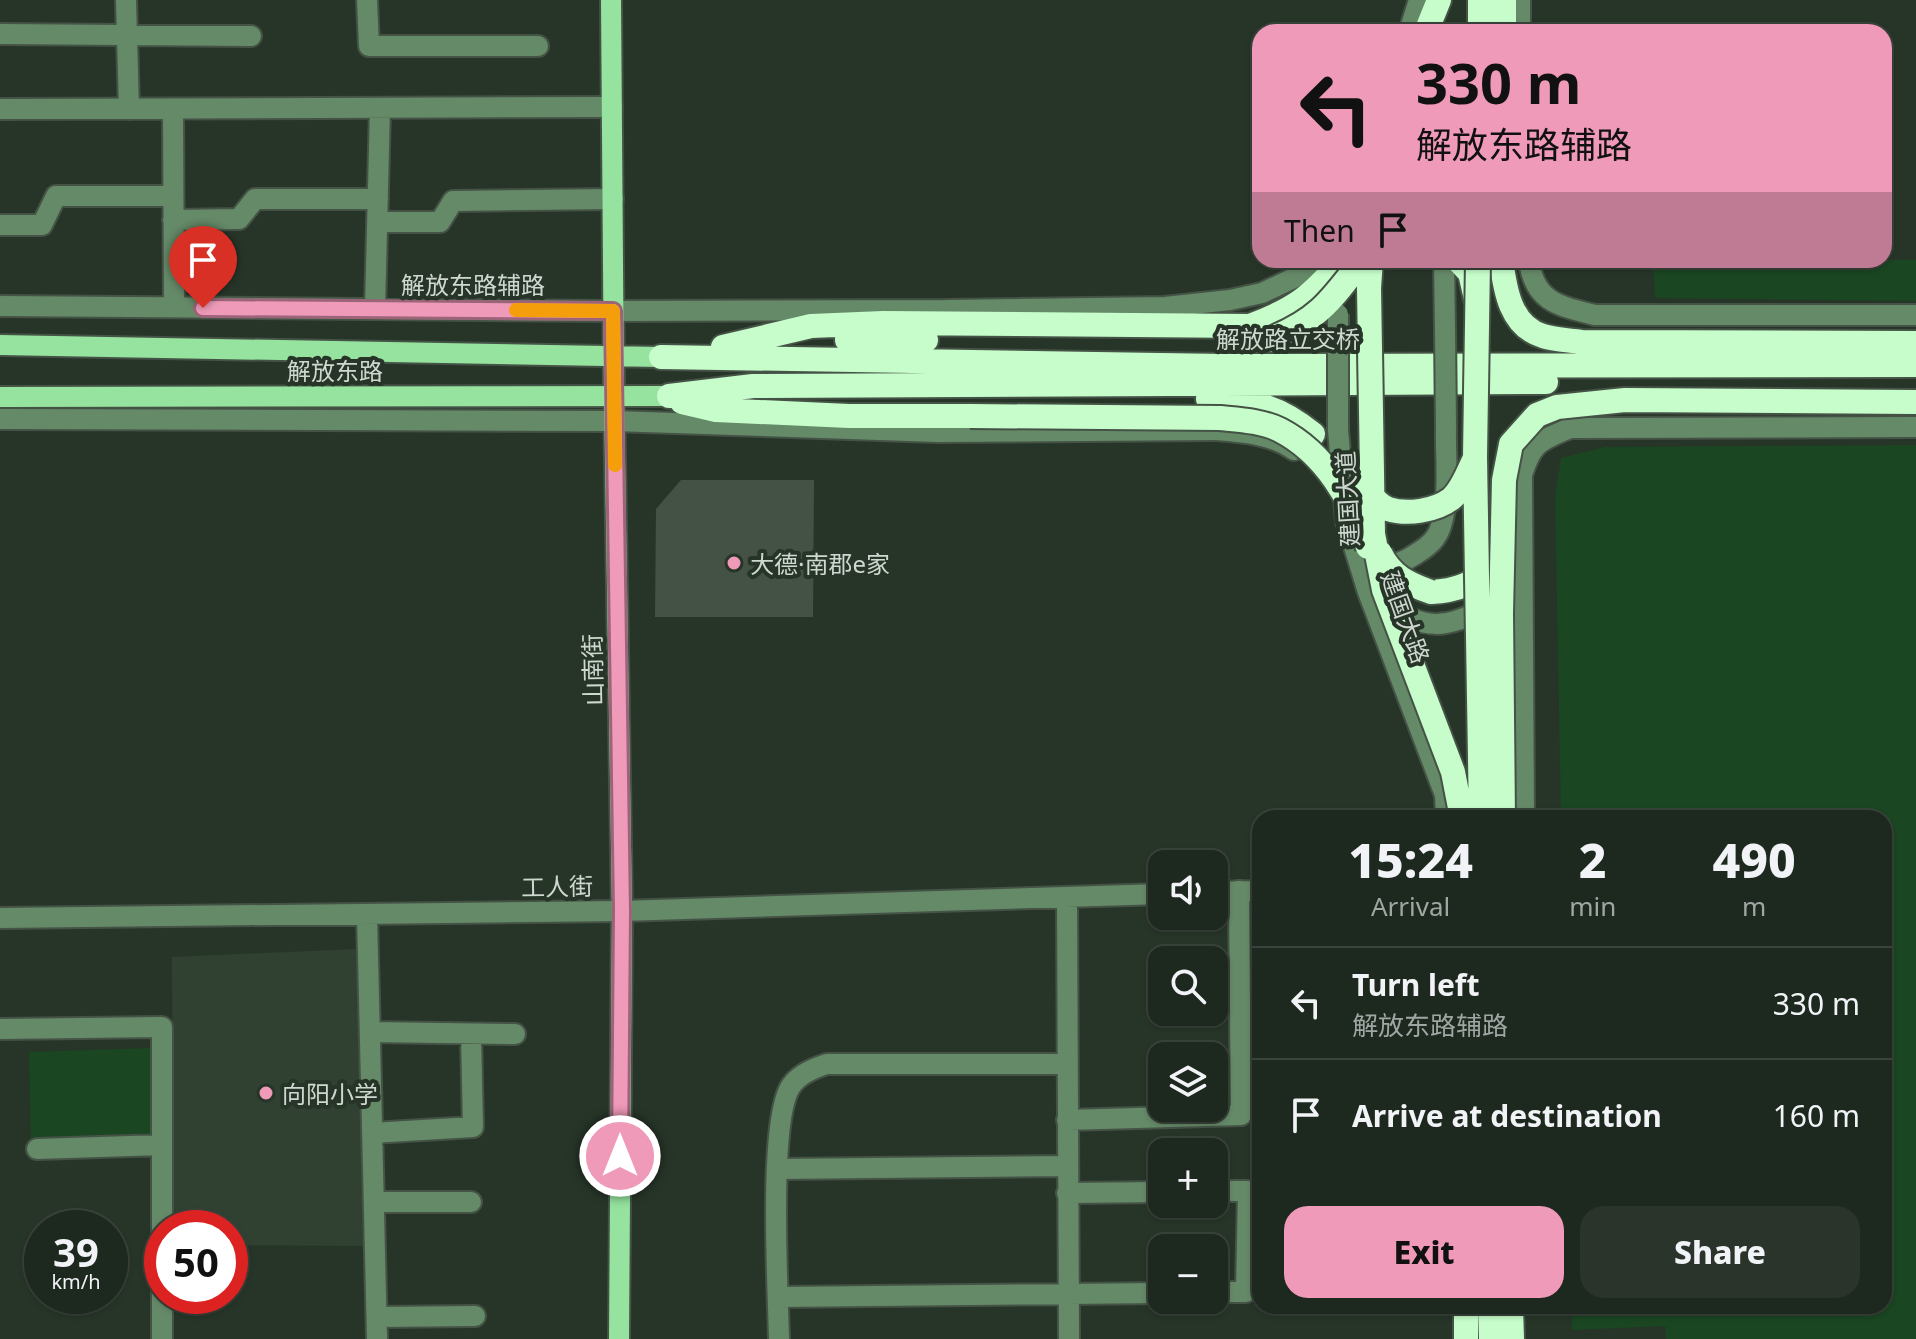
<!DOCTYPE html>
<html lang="en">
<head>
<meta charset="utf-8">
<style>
	:root { --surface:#1d281e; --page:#2a342b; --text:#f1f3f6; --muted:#a0a6a4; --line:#3b443c; --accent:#ef9ab8 }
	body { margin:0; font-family:"Noto Sans","Noto Sans SC",sans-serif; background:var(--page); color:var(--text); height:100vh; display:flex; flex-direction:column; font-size:30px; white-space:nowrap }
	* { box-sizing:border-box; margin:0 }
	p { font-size:26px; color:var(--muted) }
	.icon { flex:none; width:44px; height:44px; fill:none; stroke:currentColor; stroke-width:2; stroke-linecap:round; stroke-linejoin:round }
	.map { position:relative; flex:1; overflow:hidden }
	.details { position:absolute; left:1252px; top:810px; width:640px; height:504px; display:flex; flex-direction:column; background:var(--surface); border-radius:24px; box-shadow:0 2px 6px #0004,0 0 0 2px var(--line) }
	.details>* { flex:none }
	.top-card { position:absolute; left:1252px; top:24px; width:640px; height:244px; border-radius:24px; box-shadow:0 2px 6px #0004,0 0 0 2px var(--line); background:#ef9ab8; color:#111; overflow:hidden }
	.buttons { position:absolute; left:1148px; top:850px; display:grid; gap:16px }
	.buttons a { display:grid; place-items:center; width:80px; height:80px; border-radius:16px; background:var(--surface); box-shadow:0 2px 6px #0004,0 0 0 2px var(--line); font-size:40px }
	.speed { position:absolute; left:24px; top:1210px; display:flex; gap:16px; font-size:40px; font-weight:700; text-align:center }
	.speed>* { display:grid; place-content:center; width:104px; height:104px; border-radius:50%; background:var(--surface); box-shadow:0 2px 6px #0004,0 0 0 2px var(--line); line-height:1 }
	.speed small { font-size:20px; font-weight:400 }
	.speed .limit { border:12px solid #d22; background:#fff; color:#111 }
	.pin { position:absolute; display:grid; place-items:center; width:68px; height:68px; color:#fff; margin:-82px -34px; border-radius:50% 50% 50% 0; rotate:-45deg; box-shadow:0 0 8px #0007 }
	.pin .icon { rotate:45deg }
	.me { position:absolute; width:88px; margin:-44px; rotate:0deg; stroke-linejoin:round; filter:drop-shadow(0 0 6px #0008) }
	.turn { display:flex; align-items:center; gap:28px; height:168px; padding:0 32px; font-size:36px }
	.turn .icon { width:104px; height:104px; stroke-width:2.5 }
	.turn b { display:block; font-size:56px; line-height:68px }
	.then { display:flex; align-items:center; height:76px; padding:0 32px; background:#0003; gap:16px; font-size:30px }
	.eta { display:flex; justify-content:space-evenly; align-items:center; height:136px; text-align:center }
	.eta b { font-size:48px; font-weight:800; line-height:56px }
	.cta { display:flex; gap:16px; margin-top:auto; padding:16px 32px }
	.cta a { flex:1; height:92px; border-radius:24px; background:var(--accent); color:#111; font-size:32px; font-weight:800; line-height:92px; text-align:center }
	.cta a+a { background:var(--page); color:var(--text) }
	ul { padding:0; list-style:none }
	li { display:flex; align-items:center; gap:24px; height:112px; padding:0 32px; border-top:2px solid var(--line) }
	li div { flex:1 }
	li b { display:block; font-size:30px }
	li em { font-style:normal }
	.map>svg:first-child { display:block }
	.built { fill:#304131 }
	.green { fill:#1a4621 }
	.building { fill:#445245 }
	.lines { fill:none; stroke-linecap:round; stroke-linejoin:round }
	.minor-casing { stroke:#455246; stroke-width:24 }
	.major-casing { stroke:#455246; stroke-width:24 }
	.highway-casing { stroke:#455246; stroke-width:28 }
	.minor { stroke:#658a68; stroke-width:20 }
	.major { stroke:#95e39e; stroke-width:20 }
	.highway { stroke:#c6fdcb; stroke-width:24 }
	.minor-bridge-casing { stroke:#455246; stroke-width:24; stroke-linecap:butt }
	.highway-bridge-casing { stroke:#455246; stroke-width:28; stroke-linecap:butt }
	.minor-bridge { stroke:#658a68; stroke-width:20 }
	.highway-bridge { stroke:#c6fdcb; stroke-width:24 }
	.route-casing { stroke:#9b6478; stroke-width:20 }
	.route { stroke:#ef9ab8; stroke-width:14 }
	.slow { stroke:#f59e0b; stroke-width:14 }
	.poi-dot { fill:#ef9ab8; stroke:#273528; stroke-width:3 }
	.labels { text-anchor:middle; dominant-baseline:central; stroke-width:8; stroke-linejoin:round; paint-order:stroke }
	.street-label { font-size:24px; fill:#cfd8d0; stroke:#273528 }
	.poi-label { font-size:24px; fill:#cfd8d0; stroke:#273528; text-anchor:start }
</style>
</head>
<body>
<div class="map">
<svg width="1916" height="1339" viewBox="0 0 1916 1339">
	<rect width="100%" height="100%" fill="#273528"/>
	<path class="built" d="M 357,949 L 363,1246 L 230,1245 L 230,1228 L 173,1228 L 172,957 Z"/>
	<path class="green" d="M 1653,260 L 1916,260 L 1916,301 L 1655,298 Z
		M 1916,445 L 1916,1339 L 1666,1339 L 1665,1326 L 1572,1330 L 1572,1306 L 1884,1306 L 1884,818 L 1561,818 L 1555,496 L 1561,458 L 1605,447 Z
		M 151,1048 L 153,1138 L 31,1141 L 29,1052 Z"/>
	<path class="building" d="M 681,480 L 814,480 L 813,617 L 655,617 L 656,509 Z"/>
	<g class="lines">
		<g class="minor-casing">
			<path id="minor" d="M 126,0 L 129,109
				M 367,0 L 369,46 L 538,46
				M 1520,0 L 1520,32
				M 1409,32 L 1419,0
				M 0,34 L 251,36
				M 0,109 L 612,107
				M 173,109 L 174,307
				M 173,220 L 239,219 L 255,199 L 378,199
				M 377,222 L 440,222 L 453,201 L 613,199
				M 0,225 L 42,225 L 56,196 L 173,196
				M 1444,260 L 1445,330
				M 1529,260 C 1534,302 1559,306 1595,315 L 1916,315
				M 0,306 L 613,311 L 946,310
				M 375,309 L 380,108
				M 933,313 L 946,310 L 1165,307 L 1230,300 L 1262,293 L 1298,276 L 1319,260
				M 0,419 L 614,421 L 938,432
				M 926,430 L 938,432 L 1215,430 C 1242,432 1272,434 1294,450
				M 1338,430 L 1346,521 L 1368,592 L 1445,795 L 1446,818
				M 1376,561 C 1387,567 1400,564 1411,557 C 1419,552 1429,547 1435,538 C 1452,516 1445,456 1446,428
				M 1384,604 C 1424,630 1446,630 1487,607
				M 1524,818 L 1522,475 C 1532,442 1540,441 1570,428 L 1916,427
				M 1214,892 L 1260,891
				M 1067,897 L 1069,1339
				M 367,914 L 377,1339
				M 0,918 L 622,911 L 1162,894
				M 0,1029 L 162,1027 L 162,1339
				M 370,1032 L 515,1034
				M 1067,1120 L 1241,1115 L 1239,891
				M 372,1133 L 473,1127 L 471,1034
				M 37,1149 L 161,1145
				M 778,1169 L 1067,1166
				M 1214,1191 L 1248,1191 L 1246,1292 L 1214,1292
				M 1067,1193 L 1162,1192
				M 374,1202 L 471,1202
				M 778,1297 L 1162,1293
				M 377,1317 L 475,1316
				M 779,1339 C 778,1291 768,1120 791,1086 C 799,1074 814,1068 827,1064 L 1067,1064"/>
		</g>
		<g class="major-casing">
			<path id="major" d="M 611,0 L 614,396 L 622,911 L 619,1339
				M 0,345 L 661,357
				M 0,397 L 669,396"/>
		</g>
		<g class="highway-casing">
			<path id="highway" d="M 1426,32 L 1439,0
				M 1480,32 L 1480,0
				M 1504,32 L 1504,0
				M 1458,260 L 1470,273 L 1476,299
				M 1501,260 C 1505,289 1510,326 1543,336 C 1555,340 1569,340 1582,342 L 1916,343
				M 847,340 L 926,340
				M 723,347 L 811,326 L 883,323 L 1250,326 C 1295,309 1311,297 1342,260
				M 661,357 L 1224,366 L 1916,365
				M 669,396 L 753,386 L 1546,382
				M 1208,399 C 1251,399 1279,406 1313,434
				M 682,402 L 716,410 L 849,416 L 970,416
				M 1431,592 C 1454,591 1474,585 1490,568
				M 1466,1306 L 1466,1339
				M 1490,1306 L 1491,1339
				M 1511,1306 L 1512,1339"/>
		</g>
		<use href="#minor" class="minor"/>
		<use href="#major" class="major"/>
		<use href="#highway" class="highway"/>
		<g class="minor-bridge-casing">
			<path id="minor-bridge" d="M 1445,330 L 1446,428
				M 1338,430 L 1338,314"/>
		</g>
		<g class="highway-bridge-casing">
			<path id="highway-bridge" d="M 1371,260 L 1369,288 L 1373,534 L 1384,590 L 1453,772 L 1462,818
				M 1478,260 L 1475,457 L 1481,818
				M 1268,340 C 1317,321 1331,301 1362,260
				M 970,416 L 1220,418 C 1240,420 1262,421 1280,430 C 1326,454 1351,500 1368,547
				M 1364,488 C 1371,495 1378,505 1388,509 C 1407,515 1435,511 1451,499 C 1462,490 1468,472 1474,460
				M 1380,553 C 1391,576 1408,584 1431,592
				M 1503,818 L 1501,613 L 1504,480 L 1511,444 L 1537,415 L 1557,407 L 1625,400 L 1916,402"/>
		</g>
		<use href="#minor-bridge" class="minor-bridge"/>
		<use href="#highway-bridge" class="highway-bridge"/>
	</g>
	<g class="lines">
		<g class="route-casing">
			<path id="route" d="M 203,308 L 613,311 L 622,911 L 620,1156"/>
		</g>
		<use href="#route" class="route"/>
		<path class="slow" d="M 516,310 L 613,311 L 615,465"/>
	</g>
	<g class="poi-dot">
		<circle cx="734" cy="563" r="8"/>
		<circle cx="266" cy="1093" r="8"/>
	</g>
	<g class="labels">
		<g class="street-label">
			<text x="473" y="284">解放东路辅路</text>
			<text x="1288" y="338">解放路立交桥</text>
			<text x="335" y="370">解放东路</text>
			<text transform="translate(1347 499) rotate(-93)">建国大道</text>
			<text transform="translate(1406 617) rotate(70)">建国大路</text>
			<text transform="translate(592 670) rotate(-91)">山南街</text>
			<text transform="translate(557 886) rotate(-1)">工人街</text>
		</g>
		<g class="poi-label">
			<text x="750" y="563">大德·南郡e家</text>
			<text x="282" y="1093">向阳小学</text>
		</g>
	</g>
</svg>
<div class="buttons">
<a><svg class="icon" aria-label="sound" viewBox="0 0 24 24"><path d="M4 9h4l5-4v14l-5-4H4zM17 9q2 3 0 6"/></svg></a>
<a><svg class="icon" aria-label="search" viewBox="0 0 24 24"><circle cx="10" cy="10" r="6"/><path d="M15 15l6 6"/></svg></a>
<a><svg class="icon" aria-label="layers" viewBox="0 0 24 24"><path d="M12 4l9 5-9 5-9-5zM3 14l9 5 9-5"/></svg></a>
<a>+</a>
<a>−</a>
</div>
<div class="speed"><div>39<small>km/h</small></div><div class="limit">50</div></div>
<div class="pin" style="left:203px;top:308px;background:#d93025"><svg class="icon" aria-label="arrive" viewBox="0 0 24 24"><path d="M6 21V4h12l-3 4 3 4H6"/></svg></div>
<svg class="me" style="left:620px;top:1156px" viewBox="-20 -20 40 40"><circle r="17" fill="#ef9ab8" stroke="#fff" stroke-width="3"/><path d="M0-11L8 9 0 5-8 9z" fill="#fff"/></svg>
<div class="top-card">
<div class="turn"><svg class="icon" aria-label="left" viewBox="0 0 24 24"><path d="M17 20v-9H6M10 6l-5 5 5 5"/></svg><div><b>330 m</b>解放东路辅路</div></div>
<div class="then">Then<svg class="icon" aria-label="arrive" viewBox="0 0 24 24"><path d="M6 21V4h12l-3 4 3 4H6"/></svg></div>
</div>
<section class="details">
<div class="eta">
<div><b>15:24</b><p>Arrival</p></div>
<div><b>2</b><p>min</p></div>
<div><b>490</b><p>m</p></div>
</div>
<ul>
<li><svg class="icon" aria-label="left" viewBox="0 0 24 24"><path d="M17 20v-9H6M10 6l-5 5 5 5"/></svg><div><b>Turn left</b><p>解放东路辅路</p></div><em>330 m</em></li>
<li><svg class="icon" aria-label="arrive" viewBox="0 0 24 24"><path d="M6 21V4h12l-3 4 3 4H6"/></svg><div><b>Arrive at destination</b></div><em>160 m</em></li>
</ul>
<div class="cta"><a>Exit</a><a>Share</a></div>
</section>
</div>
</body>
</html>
